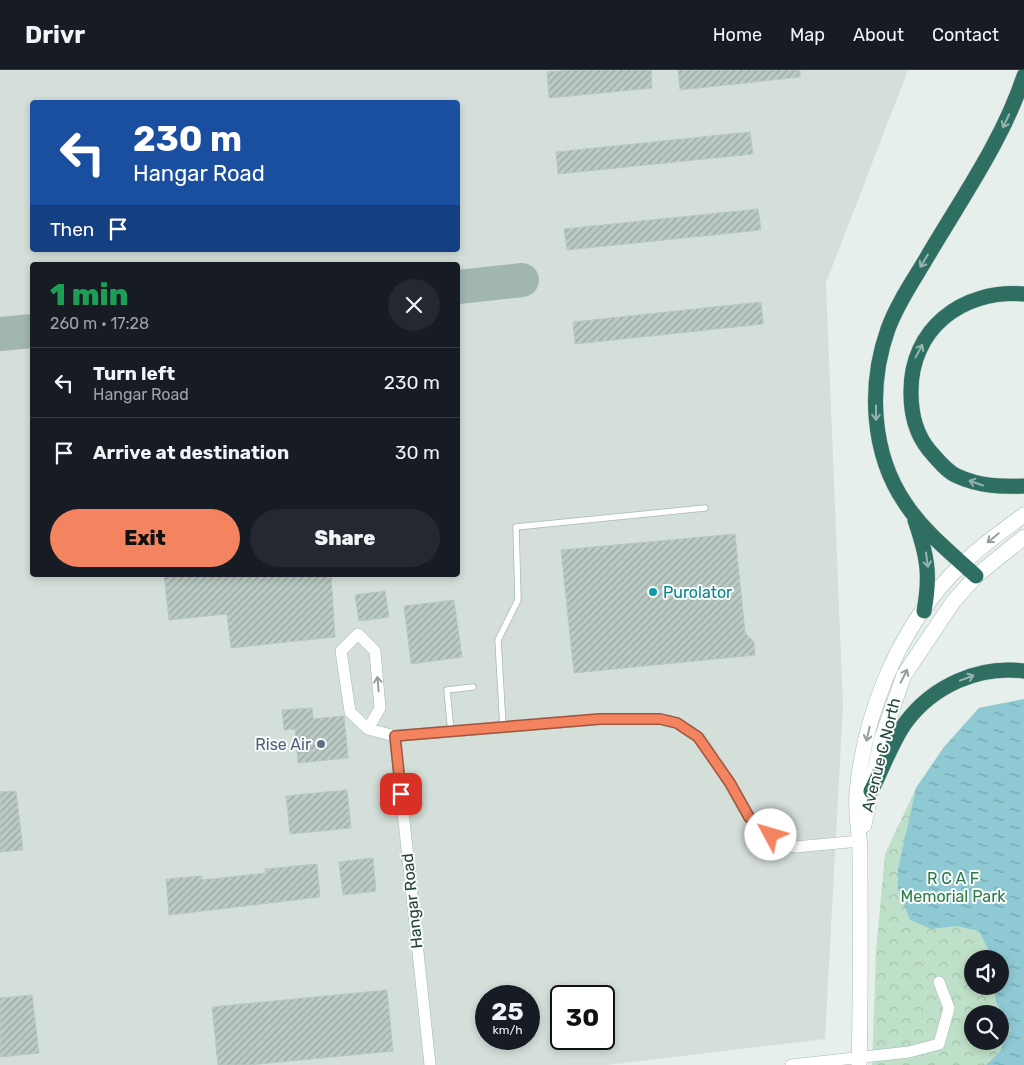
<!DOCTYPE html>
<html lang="en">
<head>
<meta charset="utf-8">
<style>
	:root { --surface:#171b24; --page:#242831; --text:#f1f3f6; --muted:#9ea1a6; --line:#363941; --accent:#f4845f }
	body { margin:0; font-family:Rubik,sans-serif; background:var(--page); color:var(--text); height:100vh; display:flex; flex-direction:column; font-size:19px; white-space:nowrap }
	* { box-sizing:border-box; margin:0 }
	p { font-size:16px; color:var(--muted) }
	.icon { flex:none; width:28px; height:28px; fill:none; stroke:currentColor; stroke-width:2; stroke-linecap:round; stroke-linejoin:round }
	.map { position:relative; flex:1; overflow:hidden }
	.side { position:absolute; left:30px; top:192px; width:430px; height:315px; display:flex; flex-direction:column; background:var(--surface); border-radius:5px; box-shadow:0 2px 8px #0003 }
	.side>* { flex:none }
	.banner { position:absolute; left:30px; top:30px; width:430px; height:152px; border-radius:5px; box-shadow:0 2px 8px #0003; background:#1a4fa0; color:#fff; overflow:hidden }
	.controls { position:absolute; left:964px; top:880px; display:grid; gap:10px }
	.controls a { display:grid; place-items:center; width:45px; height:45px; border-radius:50%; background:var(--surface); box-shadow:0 2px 8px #0003; font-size:25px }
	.speed { position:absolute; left:475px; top:915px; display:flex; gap:10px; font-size:25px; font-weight:700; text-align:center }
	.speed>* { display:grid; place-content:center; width:65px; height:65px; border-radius:50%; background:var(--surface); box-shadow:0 2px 8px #0003; line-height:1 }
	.speed small { font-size:12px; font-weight:400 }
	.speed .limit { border:2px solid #111; border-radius:8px; background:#fff; color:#111 }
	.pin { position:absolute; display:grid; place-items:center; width:42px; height:42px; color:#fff; margin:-21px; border-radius:10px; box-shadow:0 2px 8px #0006 }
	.me { position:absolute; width:55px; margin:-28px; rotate:309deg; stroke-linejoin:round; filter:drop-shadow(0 0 4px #0008) }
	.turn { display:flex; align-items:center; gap:18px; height:105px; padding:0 20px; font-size:22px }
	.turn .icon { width:65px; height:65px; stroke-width:2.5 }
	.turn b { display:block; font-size:35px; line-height:42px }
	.then { display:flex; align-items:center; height:48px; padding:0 20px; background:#0003; gap:10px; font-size:19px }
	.round { display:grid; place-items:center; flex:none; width:52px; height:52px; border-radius:26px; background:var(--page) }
	.summary { display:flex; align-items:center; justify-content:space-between; height:85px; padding:0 20px }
	h1 { font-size:30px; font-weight:800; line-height:38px; color:#1e9e55 }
	.primary-button { display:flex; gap:10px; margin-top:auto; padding:10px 20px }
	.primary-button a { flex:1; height:58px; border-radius:30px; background:var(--accent); color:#111; font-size:20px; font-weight:800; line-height:58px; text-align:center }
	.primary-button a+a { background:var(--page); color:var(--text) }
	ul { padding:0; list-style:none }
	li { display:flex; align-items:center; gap:15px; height:70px; padding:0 20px; border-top:1px solid var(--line) }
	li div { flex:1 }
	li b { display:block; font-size:19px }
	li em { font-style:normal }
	header { display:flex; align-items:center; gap:30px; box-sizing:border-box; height:70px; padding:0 25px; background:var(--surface); border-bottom:1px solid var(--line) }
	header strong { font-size:24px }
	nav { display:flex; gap:28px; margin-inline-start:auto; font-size:18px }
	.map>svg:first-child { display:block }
	.built { fill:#d4dfda; fill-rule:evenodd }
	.forest { fill:url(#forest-crowns); fill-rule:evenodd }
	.water { fill:url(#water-ripples) }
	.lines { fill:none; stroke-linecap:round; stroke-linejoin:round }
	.taxiway { stroke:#a2b6b0; stroke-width:34 }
	.building { fill:url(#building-hatch); stroke:#b8c9c2 }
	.service-casing { stroke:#a8b8b2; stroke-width:7 }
	.minor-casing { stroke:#a8b8b2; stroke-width:12 }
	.secondary-casing { stroke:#a4bbb3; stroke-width:16 }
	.motorway-casing { stroke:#c2cac8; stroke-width:16 }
	.service { stroke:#fff; stroke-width:5.5 }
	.minor { stroke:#fff; stroke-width:11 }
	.secondary { stroke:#fff; stroke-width:15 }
	.motorway { stroke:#2f6f62; stroke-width:15 }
	.oneway { stroke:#93b5ae }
	.oneway2 { stroke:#92a09c }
	.route-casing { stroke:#9f563e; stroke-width:12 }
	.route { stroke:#f4845f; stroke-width:9 }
	.culture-dot { fill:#0f9aa8; stroke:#f7fbf9; stroke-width:2 }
	.service-dot { fill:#5c6f8a; stroke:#f7fbf9; stroke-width:2 }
	.labels { text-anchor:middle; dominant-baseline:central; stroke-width:4; stroke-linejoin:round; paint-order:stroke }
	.culture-label { font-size:16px; fill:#0d838f; stroke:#f7fbf9; text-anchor:start }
	.service-label { font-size:16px; fill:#4e5e75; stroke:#f7fbf9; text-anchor:end }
	.street-label { font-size:16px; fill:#24423a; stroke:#f7fbf9 }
	.park-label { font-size:16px; fill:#2d7a4b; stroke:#f7fbf9 }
</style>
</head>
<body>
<header>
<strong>Drivr</strong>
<nav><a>Home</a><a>Map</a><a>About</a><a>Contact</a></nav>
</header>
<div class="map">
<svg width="1024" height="995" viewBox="0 0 1024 995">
	<defs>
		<pattern id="forest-crowns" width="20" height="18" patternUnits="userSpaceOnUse" patternTransform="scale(1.25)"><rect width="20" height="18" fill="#bfe0c8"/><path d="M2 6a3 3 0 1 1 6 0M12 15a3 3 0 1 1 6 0" fill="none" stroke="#a4c1ad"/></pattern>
		<pattern id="water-ripples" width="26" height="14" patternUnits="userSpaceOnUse" patternTransform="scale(1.25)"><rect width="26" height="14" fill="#8ec9d4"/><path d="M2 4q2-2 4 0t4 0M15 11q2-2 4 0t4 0" fill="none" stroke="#74a5ad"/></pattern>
		<pattern id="building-hatch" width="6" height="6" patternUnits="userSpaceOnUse" patternTransform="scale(1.25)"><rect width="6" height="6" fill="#bbcac4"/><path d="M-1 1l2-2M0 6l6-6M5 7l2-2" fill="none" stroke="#98a6a0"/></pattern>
	</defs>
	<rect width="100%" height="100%" fill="#e6efeb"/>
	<path class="built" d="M 0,0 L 908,0 L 826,213 L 843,636 L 825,969 L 607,995 L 0,995 ZM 32,32 L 458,32 L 458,180 L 32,180 ZM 32,195 L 458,195 L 458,505 L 32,505 ZM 486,926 L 529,926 L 529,969 L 486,969 ZM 561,926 L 604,926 L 604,969 L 561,969 Z"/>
	<path class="forest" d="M 1024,629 L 1024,995 L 872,995 L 876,881 L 885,784 L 916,718 L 944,677 L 979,638 ZM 972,889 L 1000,889 L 1000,916 L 972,916 ZM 972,944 L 1000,944 L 1000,971 L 972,971 Z"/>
	<path class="water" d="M 1024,629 L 1024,995 L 986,995 L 999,983 L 1011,960 L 996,932 L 994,916 L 1000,916 L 1000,889 L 990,889 L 988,879 L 979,861 L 957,856 L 932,859 L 910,850 L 898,819 L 898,799 L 916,718 L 944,677 L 979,638 Z"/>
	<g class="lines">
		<path class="taxiway" d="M 458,217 L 522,210
			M 0,264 L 32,261"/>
	</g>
	<path class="building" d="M 572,0 L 651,0 L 652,18 L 549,28 L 547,2 Z
		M 678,0 L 800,0 L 800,7 L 680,20 Z
		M 750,62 L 753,84 L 558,104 L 556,82 Z
		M 758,139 L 761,160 L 567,180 L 564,159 Z
		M 761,232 L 763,254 L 575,274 L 573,252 Z
		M 735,464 L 745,563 L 754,572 L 755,585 L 574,603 L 561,480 Z
		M 164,505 L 331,505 L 335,567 L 231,578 L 227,544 L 169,550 Z
		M 385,521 L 389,547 L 359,551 L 355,525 Z
		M 454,530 L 462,587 L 411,594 L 404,536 Z
		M 312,638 L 313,649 L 344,646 L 348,688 L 298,693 L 295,659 L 284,660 L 282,640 Z
		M 347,720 L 351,758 L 290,764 L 286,726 Z
		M 16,721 L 23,780 L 0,782 L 0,722 Z
		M 373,788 L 376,821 L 343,825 L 339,792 Z
		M 317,794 L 320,827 L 169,845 L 166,809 L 202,806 L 202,810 L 266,803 L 265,799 Z
		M 387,920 L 393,981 L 249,995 L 218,995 L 212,937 Z
		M 32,925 L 39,983 L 0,987 L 0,928 Z"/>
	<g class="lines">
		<g class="service-casing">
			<path id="service" d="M 503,657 L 498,570 L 518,530 L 516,457 L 705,438
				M 451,662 L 447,620 L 473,617"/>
		</g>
		<g class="minor-casing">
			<path id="minor" d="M 368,659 L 380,638 L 375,581 L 358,564 L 341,581 L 350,642 L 368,659 L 395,666 L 430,995
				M 395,666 L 600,649 L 660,649 L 677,653 L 698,667 L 716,691 L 749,747 L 782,773 L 795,777 L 860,771
				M 791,995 L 909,982 L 939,974 L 949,938 L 939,912"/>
		</g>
		<g class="secondary-casing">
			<path id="secondary" d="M 864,755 L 881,671 L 904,605 L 953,532 L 976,506 L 1024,467
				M 859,995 C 861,925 860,854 860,784 C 860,764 855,743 857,723 C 864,645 897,563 951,505 C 973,482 998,464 1024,445"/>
		</g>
		<g class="motorway-casing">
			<path id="motorway" d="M 1024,224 C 962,219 910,259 911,323 C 911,344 916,364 929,380 C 937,389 946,401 957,406 C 979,416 1000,417 1024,416
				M 915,450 C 927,485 931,504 924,541
				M 976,506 C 951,483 924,462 905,433 C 871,383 868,315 888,259 C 897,234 913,211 926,189 C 961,129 1002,72 1024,6
				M 871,721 C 882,700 892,671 906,652 C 933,616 979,595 1024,601"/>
		</g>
		<use href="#service" class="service"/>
		<use href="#minor" class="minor"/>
		<use href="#secondary" class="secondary"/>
		<use href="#motorway" class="motorway"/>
	</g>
	<defs><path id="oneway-shaft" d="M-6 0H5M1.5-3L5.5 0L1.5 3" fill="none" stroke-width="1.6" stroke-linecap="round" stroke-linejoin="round" transform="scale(1.25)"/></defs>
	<g class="oneway">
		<use href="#oneway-shaft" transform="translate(1006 51) rotate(115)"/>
		<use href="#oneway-shaft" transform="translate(924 191) rotate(121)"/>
		<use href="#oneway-shaft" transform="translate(919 281) rotate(-62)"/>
		<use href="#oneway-shaft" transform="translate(876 343) rotate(90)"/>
		<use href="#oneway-shaft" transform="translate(976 413) rotate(-161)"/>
		<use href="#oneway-shaft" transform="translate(927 490) rotate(82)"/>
		<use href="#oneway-shaft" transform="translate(967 608) rotate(-21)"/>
	</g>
	<g class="oneway2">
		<use href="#oneway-shaft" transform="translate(993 468) rotate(141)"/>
		<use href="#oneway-shaft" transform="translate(904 606) rotate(-63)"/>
		<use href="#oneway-shaft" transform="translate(378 614) rotate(-95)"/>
		<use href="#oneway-shaft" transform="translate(868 664) rotate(103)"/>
	</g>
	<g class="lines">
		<g class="route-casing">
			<path id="route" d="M 401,724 L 395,666 L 600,649 L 660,649 L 677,653 L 698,667 L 730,713 L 749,747 L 771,765"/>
		</g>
		<use href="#route" class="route"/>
	</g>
	<circle class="culture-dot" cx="653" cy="522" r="5"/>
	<circle class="service-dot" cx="321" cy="674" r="5"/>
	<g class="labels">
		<g class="culture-label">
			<text x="663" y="522">Purolator</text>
		</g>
		<g class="service-label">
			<text x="311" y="674">Rise Air</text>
		</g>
		<g class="street-label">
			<text transform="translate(881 685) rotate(-76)">Avenue C North</text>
			<text transform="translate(412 831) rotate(-96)">Hangar Road</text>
		</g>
		<g class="park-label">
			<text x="953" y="808">R C A F<tspan x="953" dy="18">Memorial Park</tspan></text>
		</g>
	</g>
</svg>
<div class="controls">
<a><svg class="icon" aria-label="sound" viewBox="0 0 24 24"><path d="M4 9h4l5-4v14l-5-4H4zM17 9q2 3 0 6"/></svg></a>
<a><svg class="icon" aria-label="search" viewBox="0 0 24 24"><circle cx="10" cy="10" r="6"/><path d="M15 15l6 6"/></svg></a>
</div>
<div class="speed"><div>25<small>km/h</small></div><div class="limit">30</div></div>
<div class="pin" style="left:401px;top:724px;background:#d93025"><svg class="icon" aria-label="arrive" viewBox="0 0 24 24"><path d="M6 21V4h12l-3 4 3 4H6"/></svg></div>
<svg class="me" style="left:771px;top:765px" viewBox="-20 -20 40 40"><circle r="19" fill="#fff"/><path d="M0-13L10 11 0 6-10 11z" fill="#f4845f"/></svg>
<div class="banner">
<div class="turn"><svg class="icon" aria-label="left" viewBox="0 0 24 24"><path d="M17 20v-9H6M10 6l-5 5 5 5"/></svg><div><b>230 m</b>Hangar Road</div></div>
<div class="then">Then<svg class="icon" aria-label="arrive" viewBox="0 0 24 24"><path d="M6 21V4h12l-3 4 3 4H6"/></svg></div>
</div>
<section class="side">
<div class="summary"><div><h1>1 min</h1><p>260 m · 17:28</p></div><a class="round"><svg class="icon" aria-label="close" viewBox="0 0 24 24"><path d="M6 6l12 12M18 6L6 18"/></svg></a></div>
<ul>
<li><svg class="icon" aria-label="left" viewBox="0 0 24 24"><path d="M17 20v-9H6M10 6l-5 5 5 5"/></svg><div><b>Turn left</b><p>Hangar Road</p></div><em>230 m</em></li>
<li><svg class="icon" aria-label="arrive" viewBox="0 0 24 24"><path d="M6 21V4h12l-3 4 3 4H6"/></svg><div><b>Arrive at destination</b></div><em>30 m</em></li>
</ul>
<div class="primary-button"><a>Exit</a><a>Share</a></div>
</section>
</div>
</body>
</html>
